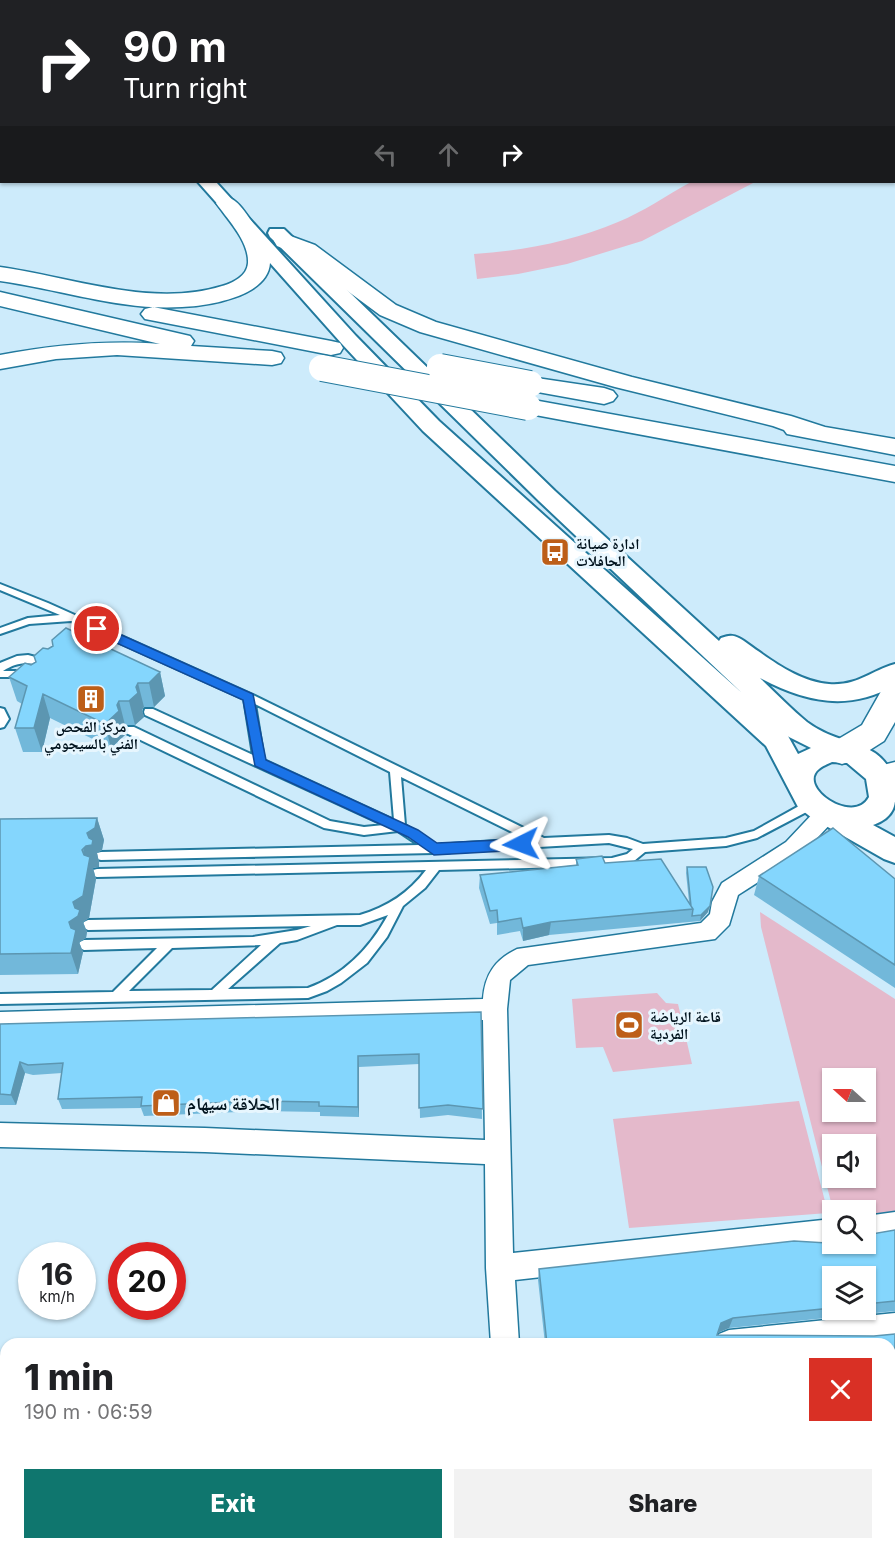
<!DOCTYPE html>
<html lang="en">
<head>
<meta charset="utf-8">
<style>
	:root { --surface:#fff; --page:#f2f2f2; --text:#202124; --muted:#757577; --accent:#0f766e }
	body { margin:0; font-family:Inter,"Noto Naskh Arabic",sans-serif; background:var(--page); color:var(--text); height:100vh; display:flex; flex-direction:column; font-size:22px; white-space:nowrap }
	* { box-sizing:border-box; margin:0 }
	p { font-size:20px; color:var(--muted) }
	.icon { flex:none; width:33px; height:33px; fill:none; stroke:currentColor; stroke-width:2; stroke-linecap:round; stroke-linejoin:round }
	.map { position:relative; flex:1; overflow:hidden }
	.drawer { position:absolute; left:0px; top:1338px; width:896px; height:212px; display:flex; flex-direction:column; background:var(--surface); border-radius:18px 18px 0 0; box-shadow:0 2px 4px #0004 }
	.drawer>* { flex:none }
	.top-card { position:absolute; left:0px; top:0px; width:896px; height:183px; box-shadow:0 2px 4px #0004; background:#202124; color:#fff; overflow:hidden }
	.needle { width:39px; rotate:291deg }
	.controls { position:absolute; left:822px; top:1068px; display:grid; gap:12px }
	.controls a { display:grid; place-items:center; width:54px; height:54px; border-radius:0px; background:var(--surface); box-shadow:0 2px 4px #0004; font-size:30px }
	.speed { position:absolute; left:18px; top:1242px; display:flex; gap:12px; font-size:30px; font-weight:700; text-align:center }
	.speed>* { display:grid; place-content:center; width:78px; height:78px; border-radius:50%; background:var(--surface); box-shadow:0 2px 4px #0004; line-height:1 }
	.speed small { font-size:15px; font-weight:400 }
	.speed .limit { border:9px solid #d22; background:#fff; color:#111 }
	.pin { position:absolute; display:grid; place-items:center; width:51px; height:51px; color:#fff; margin:-26px; border:3px solid #fff; border-radius:50%; box-shadow:0 2px 6px #0007 }
	.me { position:absolute; width:66px; margin:-33px; rotate:267deg; stroke-linejoin:round; filter:drop-shadow(0 0 4px #0008) }
	.turn { display:flex; align-items:center; gap:21px; height:126px; padding:0 24px; font-size:27px }
	.turn .icon { width:78px; height:78px; stroke-width:2.5 }
	.turn b { display:block; font-size:42px; line-height:51px }
	.lanes { display:flex; align-items:center; height:57px; padding:0 24px; background:#0003; justify-content:center; gap:30px; direction:ltr }
	.lanes .off { opacity:.35 }
	.round { display:grid; place-items:center; flex:none; width:63px; height:63px; border-radius:0px; background:var(--page) }
	.headline { display:flex; align-items:center; justify-content:space-between; height:102px; padding:0 24px }
	h1 { font-size:36px; font-weight:800; line-height:45px }
	.primary-button { display:flex; gap:12px; margin-top:auto; padding:12px 24px }
	.primary-button a { flex:1; height:69px; border-radius:0px; background:var(--accent); color:#fff; font-size:24px; font-weight:800; line-height:69px; text-align:center }
	.primary-button a+a { background:var(--page); color:var(--text) }
	.map>svg:first-child { display:block }
	.green { fill:#e4b9cb; fill-rule:evenodd }
	.lines { fill:none; stroke-linecap:round; stroke-linejoin:round }
	.lane-casing { stroke:#22799d; stroke-width:4 }
	.street-casing { stroke:#22799d; stroke-width:3 }
	.secondary-casing { stroke:#22799d; stroke-width:4 }
	.highway-casing { stroke:#22799d; stroke-width:3 }
	.lane { fill:#fff; fill-rule:evenodd }
	.street { fill:#fff; fill-rule:evenodd }
	.secondary { fill:#fff; fill-rule:evenodd }
	.highway { fill:#fff; fill-rule:evenodd }
	.highway-bridge-casing { stroke:#22799d; stroke-width:28; stroke-linecap:butt }
	.highway-bridge { stroke:#fff; stroke-width:26 }
	.wall { fill:#72b8da; fill-rule:evenodd }
	.shaded-wall { fill:#5c96b1 }
	.building { fill:#84d6fd; stroke:#5c96b1; stroke-width:1.5 }
	.route { fill:#1a73e8; stroke:#114b97; stroke-width:1.5 }
	.labels { text-anchor:middle; dominant-baseline:central; stroke-width:6; stroke-linejoin:round; paint-order:stroke }
	.poi-label { font-size:15px; font-weight:bold; fill:#00121d; stroke:#e7f6fe; text-anchor:start }
	.near-poi-label { font-size:18px; font-weight:bold; fill:#00121d; stroke:#e7f6fe; text-anchor:start }
</style>
</head>
<body>
<div class="map">
<svg width="895" height="1549" viewBox="0 0 895 1549">
	<rect width="100%" height="100%" fill="#cdebfb"/>
	<path class="green" d="M 677,0 L 895,0 L 895,105 L 894,2 Z
		M 691,182 L 755,182 L 642,241 L 567,264 L 518,274 L 477,279 L 474,254 C 523,251 573,241 618,222 C 643,212 667,195 691,182 Z
		M 760,912 L 895,999 L 895,1212 L 866,1214 L 866,1210 L 833,1210 L 761,927 ZM 866,1078 L 866,1112 L 832,1112 L 832,1078 ZM 866,1144 L 866,1178 L 832,1178 L 832,1144 Z
		M 657,993 L 666,1003 L 678,1004 L 692,1064 L 613,1072 L 603,1047 L 576,1048 L 572,999 Z
		M 799,1101 L 828,1213 L 629,1228 L 613,1119 Z"/>
	<g class="lines">
		<g class="lane-casing">
			<path id="lane" d="M 137,0 L 144,0 L 145,2 L 139,2 Z
				M 188,0 L 194,0 L 187,2 Z
				M 329,0 L 335,0 L 329,2 Z
				M 0,584 L 48,603 L 253,695 L 544,838 L 609,835 L 627,838 L 643,844 L 726,838 L 754,831 L 808,801 L 816,801 L 817,804 L 816,807 L 757,838 L 726,846 L 645,852 L 634,861 L 612,866 L 439,870 L 425,888 L 403,906 L 387,937 L 367,963 L 341,983 L 327,991 L 308,998 L 0,1004 L 0,994 L 113,992 L 157,948 L 84,950 L 80,948 L 78,945 L 80,942 L 84,940 L 253,937 L 297,930 L 311,926 L 88,930 L 84,928 L 82,925 L 84,922 L 88,920 L 360,915 C 387,907 409,893 426,870 L 97,877 L 93,876 L 91,873 L 93,870 L 97,869 L 612,858 L 627,854 L 633,849 L 609,843 L 434,853 L 101,860 L 97,859 L 95,856 L 97,853 L 101,852 L 419,845 L 398,831 L 364,835 L 324,828 L 126,733 L 125,730 L 126,727 L 134,727 L 330,821 L 364,827 L 384,825 L 145,715 L 144,712 L 145,709 L 153,709 L 253,755 L 244,699 L 71,621 L 29,624 L 0,634 L 0,628 L 28,618 L 60,615 L 0,590 ZM 255,704 L 390,772 L 394,820 L 264,760 ZM 401,777 L 526,839 L 436,845 L 405,825 ZM 388,915 C 370,948 344,975 308,988 L 228,989 L 280,943 L 297,940 L 337,925 L 360,925 ZM 261,945 L 212,990 L 129,991 L 172,948 Z
				M 28,655 L 43,659 L 51,664 L 46,667 C 29,662 19,661 3,671 L 15,671 L 29,676 L 31,678 L 29,680 L 26,681 L 14,677 L 0,677 L 0,663 L 17,656 Z
				M 0,708 L 4,709 L 9,719 L 4,727 L 0,728 Z"/>
		</g>
		<g class="street-casing">
			<path id="street" d="M 827,805 L 835,807 L 838,813 L 835,819 L 802,854 L 738,895 L 729,925 L 715,939 L 528,965 L 510,980 L 507,1009 L 513,1253 L 832,1219 L 832,1244 L 836,1244 L 515,1280 L 519,1344 L 491,1344 L 486,1268 L 485,1164 L 205,1152 L 0,1147 L 0,1123 L 205,1128 L 485,1140 L 483,1020 L 0,1032 L 0,1012 L 483,999 C 485,974 495,960 517,949 L 701,923 L 710,914 L 712,902 L 722,883 L 786,842 L 819,807 Z
				M 895,1212 L 895,1238 L 866,1242 L 866,1216 Z
				M 895,1313 L 895,1341 L 868,1344 L 715,1344 L 719,1334 L 729,1330 Z
				M 890,1518 L 895,1521 L 895,1549 L 878,1549 L 877,1544 L 890,1544 Z
				M 510,1544 L 541,1544 L 542,1549 L 510,1549 Z"/>
		</g>
		<g class="secondary-casing">
			<path id="secondary" d="M 0,29 L 2,30 L 2,39 L 0,39 Z
				M 198,182 L 216,182 L 356,336 L 439,421 L 742,693 L 539,501 L 270,237 L 268,233 L 270,229 L 284,229 L 555,491 L 719,641 L 721,638 C 727,636 732,634 739,638 C 745,641 752,647 758,651 C 779,666 803,682 829,684 C 858,686 870,671 895,664 L 895,685 C 849,712 804,702 760,678 C 776,693 791,709 807,722 C 845,751 895,736 895,799 C 895,813 885,821 873,825 L 895,837 L 895,863 L 884,859 L 812,818 L 798,807 L 766,746 L 423,431 L 342,344 ZM 788,736 L 789,737 L 811,748 L 798,754 ZM 832,762 L 847,763 L 866,779 L 869,797 C 854,826 796,787 819,769 C 822,766 828,764 832,762 Z"/>
		</g>
		<g class="highway-casing">
			<path id="highway" d="M 0,0 L 14,0 L 14,2 L 2,2 L 2,6 Z
				M 33,0 L 50,0 L 51,2 L 34,2 Z
				M 0,81 L 2,81 L 0,97 Z
				M 2,125 L 2,138 L 0,138 L 0,126 Z
				M 227,197 C 238,200 245,212 252,222 C 260,234 271,248 270,263 C 268,297 207,306 182,307 C 121,311 59,289 0,281 L 0,267 C 72,277 151,308 222,286 C 233,283 247,276 248,263 C 249,241 228,220 216,203 L 220,199 Z
				M 285,234 L 315,245 L 396,305 L 436,322 L 632,377 L 791,416 L 825,427 L 895,439 L 895,455 L 787,434 L 784,430 L 773,426 L 615,387 L 420,332 L 380,315 L 299,255 L 277,246 L 274,241 L 277,236 Z
				M 0,292 L 190,336 L 194,341 L 191,346 L 272,351 L 281,353 L 284,358 L 281,363 L 272,365 L 117,355 L 56,359 L 0,369 L 0,355 C 54,345 105,340 160,344 L 0,306 Z
				M 153,307 L 331,341 L 340,343 L 343,348 L 340,353 L 331,355 L 145,319 L 141,314 L 145,309 Z
				M 530,377 L 604,388 L 613,391 L 617,396 L 613,401 L 604,404 L 521,389 L 518,384 L 521,379 Z
				M 528,399 L 895,466 L 895,482 L 519,412 L 515,407 L 519,402 Z
				M 895,683 L 895,722 L 884,741 L 854,760 L 842,764 L 830,760 L 826,752 L 830,744 L 862,725 L 884,686 Z
				M 895,762 L 895,802 L 889,804 L 877,800 L 872,791 L 883,765 Z"/>
		</g>
		<use href="#lane" class="lane"/>
		<use href="#street" class="street"/>
		<use href="#secondary" class="secondary"/>
		<use href="#highway" class="highway"/>
		<g class="highway-bridge-casing">
			<path id="highway-bridge" d="M 440,367 L 530,384
				M 322,368 L 528,407"/>
		</g>
		<use href="#highway-bridge" class="highway-bridge"/>
	</g>
	<path class="wall" d="M 34,656 L 160,672 L 165,696 L 154,707 L 144,707 L 142,710 L 144,717 L 135,725 L 125,725 L 123,729 L 125,735 L 111,748 L 50,718 L 42,752 L 23,752 L 15,728 L 22,704 L 17,701 L 9,677 L 36,662 Z
		M 97,818 L 104,840 L 102,850 L 97,853 L 99,862 L 99,867 L 93,868 L 96,879 L 89,918 L 83,922 L 87,932 L 86,938 L 79,942 L 83,952 L 78,974 L 0,975 L 0,819 Z
		M 576,859 L 605,863 L 689,902 L 686,873 L 687,867 L 708,912 L 700,921 L 549,935 L 523,941 L 520,931 L 497,935 L 497,923 L 490,924 L 479,888 L 480,875 L 576,865 Z
		M 759,876 L 895,879 L 895,988 L 754,895 Z
		M 481,1012 L 482,1119 L 448,1115 L 420,1118 L 419,1064 L 359,1067 L 359,1117 L 320,1116 L 320,1112 L 260,1111 L 144,1116 L 141,1108 L 62,1109 L 58,1099 L 62,1073 L 33,1075 L 25,1073 L 16,1105 L 0,1105 L 0,1024 Z
		M 895,1230 L 895,1311 L 729,1328 L 718,1333 L 717,1335 L 874,1336 L 895,1334 L 895,1428 L 894,1428 L 895,1519 L 894,1519 L 894,1534 L 890,1540 L 890,1344 L 545,1344 L 538,1280 L 539,1269 L 823,1243 L 826,1237 L 872,1234 ZM 832,1276 L 866,1276 L 866,1310 L 832,1310 Z"/>
	<path class="shaded-wall" d="M 160,672 L 165,696 L 154,707 L 149,683 Z
		M 138,683 L 144,707 L 142,710 L 144,717 L 135,725 L 129,701 Z
		M 43,694 L 50,718 L 42,752 L 34,728 Z
		M 119,701 L 125,725 L 123,729 L 125,735 L 111,748 L 105,724 Z
		M 97,818 L 104,840 L 102,850 L 97,853 L 99,862 L 99,867 L 93,868 L 96,879 L 89,918 L 83,922 L 87,932 L 86,938 L 79,942 L 83,952 L 78,974 L 71,953 L 69,922 L 87,833 Z
		M 710,906 L 708,912 L 700,921 L 701,915 Z
		M 551,922 L 549,935 L 523,941 L 523,928 Z
		M 358,1056 L 359,1067 L 359,1117 L 358,1107 Z
		M 20,1062 L 25,1073 L 16,1105 L 11,1095 Z
		M 733,1318 L 729,1328 L 717,1333 L 721,1323 Z"/>
	<path class="building" d="M 66,628 L 160,672 L 149,683 L 138,683 L 136,687 L 138,693 L 129,701 L 119,701 L 117,705 L 119,711 L 105,724 L 43,694 L 34,728 L 15,728 L 27,686 L 9,677 L 25,663 L 31,665 L 36,662 L 34,656 L 43,648 L 48,649 L 53,646 L 52,640 Z
		M 97,818 L 95,828 L 87,833 L 89,838 L 93,840 L 92,845 L 86,846 L 82,850 L 84,855 L 90,857 L 83,896 L 73,902 L 75,908 L 80,910 L 78,916 L 69,922 L 71,928 L 76,930 L 71,953 L 0,954 L 0,819 Z
		M 833,828 L 895,879 L 895,965 L 759,876 Z
		M 602,856 L 605,863 L 661,859 L 693,909 L 551,922 L 523,928 L 521,918 L 498,922 L 497,910 L 490,911 L 480,875 L 578,865 L 576,859 Z
		M 687,867 L 706,867 L 713,887 L 710,906 L 701,915 L 692,916 L 693,909 L 691,906 Z
		M 481,1012 L 483,1109 L 448,1105 L 419,1108 L 419,1054 L 358,1056 L 358,1107 L 319,1106 L 319,1102 L 258,1101 L 141,1106 L 142,1097 L 58,1099 L 63,1063 L 28,1065 L 20,1062 L 11,1095 L 0,1094 L 0,1024 Z
		M 869,1227 L 872,1234 L 895,1230 L 895,1301 L 866,1304 L 866,1276 L 832,1276 L 832,1308 L 733,1318 L 721,1323 L 717,1335 L 874,1336 L 895,1334 L 894,1534 L 890,1534 L 890,1344 L 547,1344 L 539,1269 L 794,1241 L 827,1243 L 826,1237 L 832,1236 L 832,1244 L 866,1244 L 866,1228 Z
		M 565,1544 L 895,1544 L 895,1549 L 565,1549 Z"/>
	<path class="route" d="M 97,624 L 253,694 L 266,760 L 418,830 L 437,843 L 521,839 L 526,840 L 528,844 L 526,848 L 521,850 L 434,855 L 408,837 L 255,766 L 243,700 L 92,632 L 90,629 Z"/>
	<defs>
		<g id="bus-square" transform="scale(1.5)"><rect x="-9" y="-9" width="18" height="18" rx="4" fill="#bd5e18" stroke="#e7f6fe"/><path d="M-5-6H5V4H4V6H2V4H-2V6H-4V4H-5ZM-3.5-4V0h7V-4ZM-3.5 1.2v1.5H-2V1.2ZM2 1.2v1.5H3.5V1.2Z" fill="#fff"/></g>
		<g id="building-square" transform="scale(1.5)"><rect x="-9" y="-9" width="18" height="18" rx="4" fill="#bd5e18" stroke="#e7f6fe"/><path d="M-4-6H4V6H1V3H-1V6H-4ZM-2.5-4.3h1.7v1.8h-1.7ZM.8-4.3h1.7v1.8H.8ZM-2.5-1h1.7V.8h-1.7ZM.8-1h1.7V.8H.8Z" fill="#fff"/></g>
		<g id="stadium-square" transform="scale(1.5)"><rect x="-9" y="-9" width="18" height="18" rx="4" fill="#bd5e18" stroke="#e7f6fe"/><path d="M0-5a6.5 5 0 1 0 0 10a6.5 5 0 1 0 0-10ZM-3.5-1.8h7v3.6h-7Z" fill="#fff"/></g>
		<g id="shop-square" transform="scale(1.5)"><rect x="-9" y="-9" width="18" height="18" rx="4" fill="#bd5e18" stroke="#e7f6fe"/><path d="M-5-2.5h2.3a2.7 3.5 0 0 1 5.4 0H5L5.5 6h-11ZM-1.5-2.5h3a1.5 2.3 0 0 0-3 0Z" fill="#fff"/></g>
	</defs>
	<g fill-rule="evenodd">
		<use href="#bus-square" x="555" y="552"/>
		<use href="#building-square" x="91" y="699"/>
		<use href="#stadium-square" x="629" y="1025"/>
		<use href="#shop-square" x="166" y="1103"/>
	</g>
	<g class="labels">
		<g class="poi-label">
			<text x="576" y="543">ادارة صيانة<tspan x="576" dy="17">الحافلات</tspan></text>
			<text x="91" y="726" text-anchor="middle">مركز الفحص<tspan x="91" dy="17">الفني بالسيجومي</tspan></text>
			<text x="650" y="1016">قاعة الرياضة<tspan x="650" dy="17">الفردية</tspan></text>
		</g>
		<g class="near-poi-label">
			<text x="187" y="1103">الحلاقة سيهام</text>
		</g>
	</g>
</svg>
<div class="controls">
<a><svg class="needle" viewBox="-14 -14 28 28"><path d="M0-13l5 13h-10z" fill="#e53935"/><path d="M0 13l5-13h-10z" fill="#757577"/></svg></a>
<a><svg class="icon" aria-label="sound" viewBox="0 0 24 24"><path d="M4 9h4l5-4v14l-5-4H4zM17 9q2 3 0 6"/></svg></a>
<a><svg class="icon" aria-label="search" viewBox="0 0 24 24"><circle cx="10" cy="10" r="6"/><path d="M15 15l6 6"/></svg></a>
<a><svg class="icon" aria-label="layers" viewBox="0 0 24 24"><path d="M12 4l9 5-9 5-9-5zM3 14l9 5 9-5"/></svg></a>
</div>
<div class="speed"><div>16<small>km/h</small></div><div class="limit">20</div></div>
<div class="pin" style="left:97px;top:629px;background:#d93025"><svg class="icon" aria-label="arrive" viewBox="0 0 24 24"><path d="M6 21V4h12l-3 4 3 4H6"/></svg></div>
<svg class="me" style="left:521px;top:844px" viewBox="-20 -20 40 40"><path d="M0-17L14 15 0 8-14 15z" fill="#1a73e8" stroke="#fff" stroke-width="4"/></svg>
<div class="top-card">
<div class="turn"><svg class="icon" aria-label="right" viewBox="0 0 24 24"><path d="M7 20v-9h11M14 6l5 5-5 5"/></svg><div><b>90 m</b>Turn right</div></div>
<div class="lanes"><svg class="icon off" aria-label="left" viewBox="0 0 24 24"><path d="M17 20v-9H6M10 6l-5 5 5 5"/></svg><svg class="icon off" aria-label="ahead" viewBox="0 0 24 24"><path d="M12 20V5M6 11l6-6 6 6"/></svg><svg class="icon" aria-label="right" viewBox="0 0 24 24"><path d="M7 20v-9h11M14 6l5 5-5 5"/></svg></div>
</div>
<section class="drawer">
<div class="headline"><div><h1>1 min</h1><p>190 m · 06:59</p></div><a class="round" style="background:#d93025;color:#fff"><svg class="icon" aria-label="close" viewBox="0 0 24 24"><path d="M6 6l12 12M18 6L6 18"/></svg></a></div>
<div class="primary-button"><a>Exit</a><a>Share</a></div>
</section>
</div>
</body>
</html>
